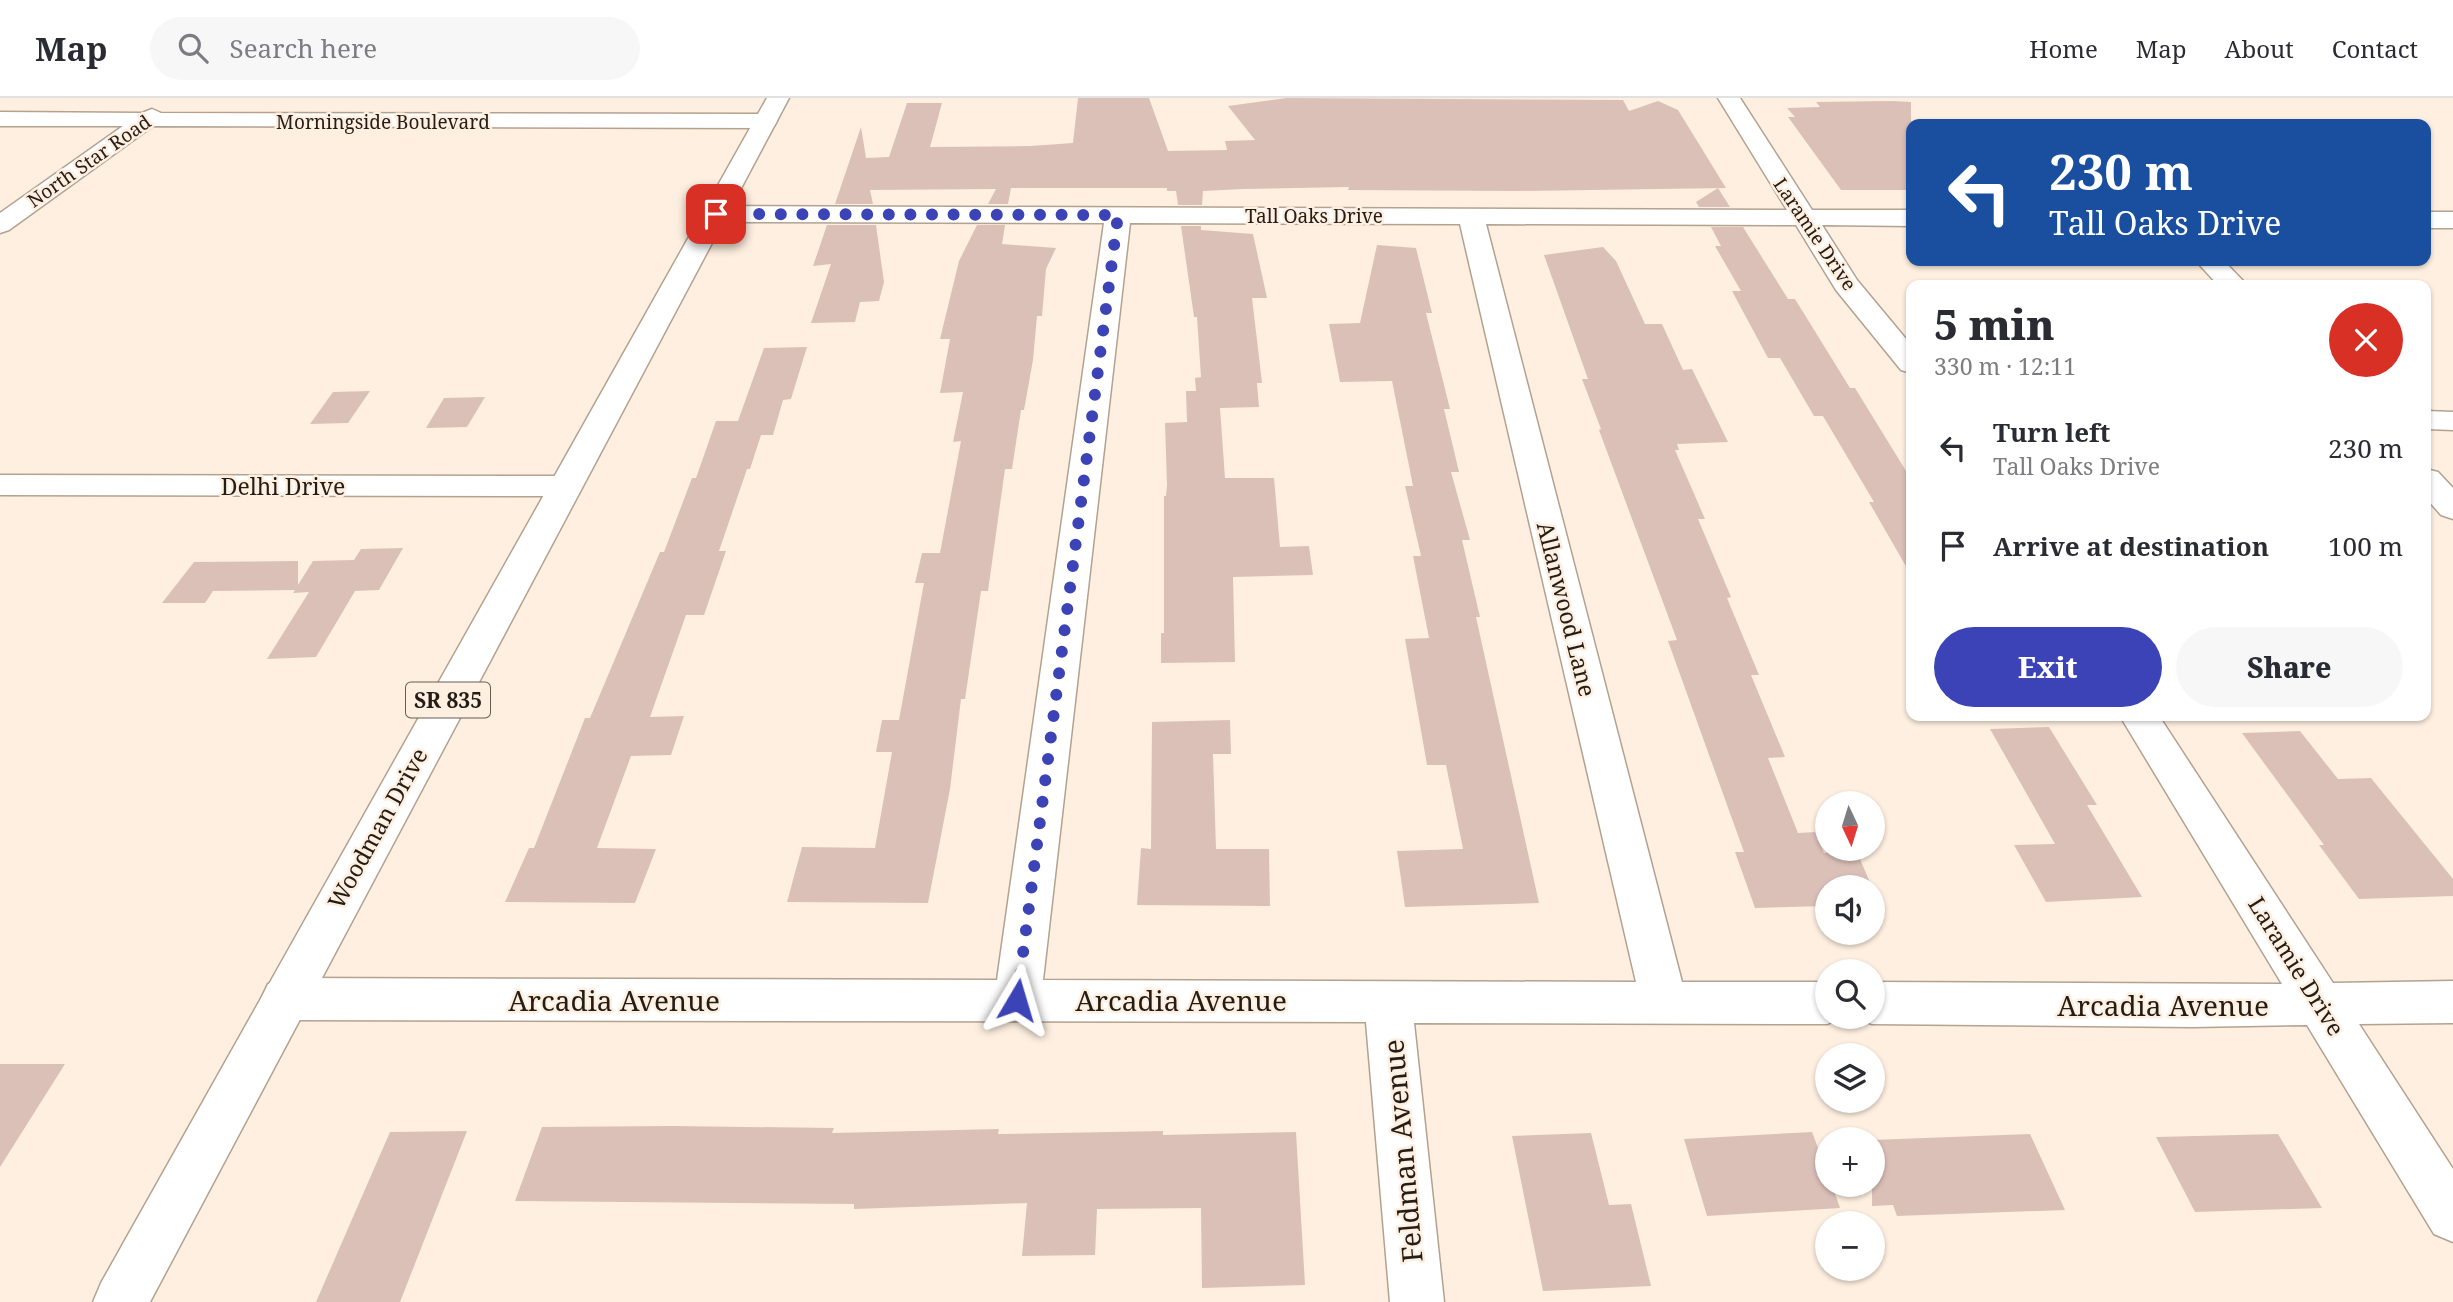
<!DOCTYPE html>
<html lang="en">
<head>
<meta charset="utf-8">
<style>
	:root { --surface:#fff; --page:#f7f7f7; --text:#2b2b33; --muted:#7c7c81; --line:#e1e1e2; --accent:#3b43b7 }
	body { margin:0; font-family:"Noto Serif",serif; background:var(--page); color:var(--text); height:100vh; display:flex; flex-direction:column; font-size:26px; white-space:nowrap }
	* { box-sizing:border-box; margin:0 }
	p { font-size:23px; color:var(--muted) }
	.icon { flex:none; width:38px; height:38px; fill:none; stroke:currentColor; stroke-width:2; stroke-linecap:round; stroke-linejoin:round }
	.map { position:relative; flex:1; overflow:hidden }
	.drawer { position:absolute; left:1906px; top:182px; width:525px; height:441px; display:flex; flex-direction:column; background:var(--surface); border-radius:14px; box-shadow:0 2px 5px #0004 }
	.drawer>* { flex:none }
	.hud { position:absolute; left:1906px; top:21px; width:525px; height:147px; border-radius:14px; box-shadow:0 2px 5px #0004; background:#1a4fa0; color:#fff; overflow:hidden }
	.needle { width:46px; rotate:176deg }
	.controls { position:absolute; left:1815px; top:693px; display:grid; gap:14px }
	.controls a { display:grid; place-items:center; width:70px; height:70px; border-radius:50%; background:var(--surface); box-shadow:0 2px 5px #0004; font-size:35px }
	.pin { position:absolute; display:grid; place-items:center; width:60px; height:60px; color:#fff; margin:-30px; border-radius:14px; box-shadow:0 4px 10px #0006 }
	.me { position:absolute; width:77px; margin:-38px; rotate:7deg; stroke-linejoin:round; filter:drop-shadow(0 0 5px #0008) }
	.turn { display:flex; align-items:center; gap:24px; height:147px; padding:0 28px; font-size:32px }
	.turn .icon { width:91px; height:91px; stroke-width:2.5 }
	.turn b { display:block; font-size:49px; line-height:60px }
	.round { display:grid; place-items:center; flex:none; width:74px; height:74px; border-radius:37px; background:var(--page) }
	.headline { display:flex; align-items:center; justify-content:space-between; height:119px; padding:0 28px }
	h1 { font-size:42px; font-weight:800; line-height:52px }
	.cta { display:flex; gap:14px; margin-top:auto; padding:14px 28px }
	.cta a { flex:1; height:80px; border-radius:42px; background:var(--accent); color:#fff; font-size:28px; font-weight:800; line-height:80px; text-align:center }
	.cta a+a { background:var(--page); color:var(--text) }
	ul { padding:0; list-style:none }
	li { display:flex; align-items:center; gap:21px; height:98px; padding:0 28px }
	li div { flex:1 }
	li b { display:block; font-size:26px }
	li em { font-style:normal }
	header { display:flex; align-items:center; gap:42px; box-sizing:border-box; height:98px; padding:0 35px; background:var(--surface); border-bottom:2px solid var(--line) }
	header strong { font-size:33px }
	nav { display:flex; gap:38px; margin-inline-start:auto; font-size:24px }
	.search { width:490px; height:63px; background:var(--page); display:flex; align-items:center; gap:18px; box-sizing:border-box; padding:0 24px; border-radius:38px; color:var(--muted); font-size:26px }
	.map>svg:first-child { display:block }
	.building { fill:#dbc0b8 }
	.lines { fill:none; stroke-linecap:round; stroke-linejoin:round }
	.minor-casing { stroke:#b3a290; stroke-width:3 }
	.major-casing { stroke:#b3a290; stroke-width:3 }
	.minor { fill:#fff; fill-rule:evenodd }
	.major { fill:#fff; fill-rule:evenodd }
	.route { stroke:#3b43b7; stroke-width:12; stroke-dasharray:0 21.6 }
	.labels { text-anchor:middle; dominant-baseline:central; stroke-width:5; stroke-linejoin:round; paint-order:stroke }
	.far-street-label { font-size:19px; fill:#241d16; stroke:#feefe0 }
	.shield { fill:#feefe0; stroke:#655c53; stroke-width:2 }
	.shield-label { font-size:21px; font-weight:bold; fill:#241d16 }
	.street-label { font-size:23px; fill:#241d16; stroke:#feefe0 }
	.near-street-label { font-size:28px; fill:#241d16; stroke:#feefe0 }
</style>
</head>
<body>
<header>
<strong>Map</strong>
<div class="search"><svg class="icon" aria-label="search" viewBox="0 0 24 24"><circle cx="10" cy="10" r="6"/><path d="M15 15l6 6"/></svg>Search here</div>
<nav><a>Home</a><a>Map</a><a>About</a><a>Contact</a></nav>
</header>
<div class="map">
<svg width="2453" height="1204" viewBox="0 0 2453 1204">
	<rect width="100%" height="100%" fill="#feefe0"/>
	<path class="building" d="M 1078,0 L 1149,0 L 1168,53 L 1227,52 L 1225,43 L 1255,42 L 1228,8 L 1287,0 L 1623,2 L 1629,13 L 1658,3 L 1678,12 L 1726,90 L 1516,93 L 1348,92 L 1349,89 L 1243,91 L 1203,93 L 1202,107 L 1178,107 L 1176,93 L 1167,93 L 1167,90 L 1011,90 L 1008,106 L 988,106 L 996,91 L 870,92 L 873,106 L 835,106 L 861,29 L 866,60 L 889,59 L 907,5 L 942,5 L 930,49 L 1031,48 L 1073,45 Z
		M 1892,3 L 1911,4 L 1911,92 L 1841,92 L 1788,19 L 1795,19 L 1787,10 L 1820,9 L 1816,4 Z
		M 1718,90 L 1730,109 L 1699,109 L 1696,104 Z
		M 827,127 L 876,127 L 884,184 L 879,203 L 860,204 L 855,224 L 811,225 L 831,166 L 813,168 Z
		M 977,127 L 1005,127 L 1002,146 L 1056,150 L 1046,171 L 1042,218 L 1037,218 L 1033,262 L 1024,312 L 1021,312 L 1012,371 L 1005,371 L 988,493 L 981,493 L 965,601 L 961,601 L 950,691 L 928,805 L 787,804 L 802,749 L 875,750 L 892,654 L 876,654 L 882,622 L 899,622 L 924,485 L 915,485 L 922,455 L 940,455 L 961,343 L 953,344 L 963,294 L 940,295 L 950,241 L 940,241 L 959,163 Z
		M 1181,128 L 1201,128 L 1201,132 L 1253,136 L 1267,200 L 1252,200 L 1262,285 L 1257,285 L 1259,309 L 1220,310 L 1225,380 L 1274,380 L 1280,449 L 1309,448 L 1313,477 L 1233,479 L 1235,564 L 1161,565 L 1161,535 L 1164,535 L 1164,398 L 1166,398 L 1167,387 L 1165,325 L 1187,324 L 1186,293 L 1196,293 L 1195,280 L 1201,279 L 1197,219 L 1194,219 Z
		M 1711,129 L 1743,129 L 1788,201 L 1795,201 L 1850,290 L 1855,290 L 1911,381 L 1911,477 L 1869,404 L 1874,404 L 1823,318 L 1814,318 L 1780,260 L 1768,260 L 1732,193 L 1741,193 L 1715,148 L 1721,148 Z
		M 1377,147 L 1416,150 L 1432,215 L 1426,215 L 1450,311 L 1444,311 L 1459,374 L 1451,374 L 1470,442 L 1462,442 L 1480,519 L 1476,519 L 1539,805 L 1405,809 L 1397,753 L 1463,751 L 1446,667 L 1427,667 L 1405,541 L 1429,540 L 1413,458 L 1421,458 L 1405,388 L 1413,388 L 1392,283 L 1340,284 L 1329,226 L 1360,225 Z
		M 1603,149 L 1616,163 L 1645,226 L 1662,226 L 1683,272 L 1692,271 L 1728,344 L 1677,346 L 1679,352 L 1675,352 L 1705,421 L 1698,421 L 1731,499 L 1727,500 L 1759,577 L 1751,577 L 1785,659 L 1768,660 L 1798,735 L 1815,734 L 1824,755 L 1857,754 L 1872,789 L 1827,789 L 1827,808 L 1755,810 L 1735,754 L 1744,754 L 1668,543 L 1677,542 L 1599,332 L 1601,331 L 1582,281 L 1588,281 L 1544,157 Z
		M 807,249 L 791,301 L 783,302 L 773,337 L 761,337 L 750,371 L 747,371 L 719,453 L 726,453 L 704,517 L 686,517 L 650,619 L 684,618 L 671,657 L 631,658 L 597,750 L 656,751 L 635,805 L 505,804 L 529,750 L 534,750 L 585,620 L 590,620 L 660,454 L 664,454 L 692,380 L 696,380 L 716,323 L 738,323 L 764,250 Z
		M 370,293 L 348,325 L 310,326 L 333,294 Z
		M 485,299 L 467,329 L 426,330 L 444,300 Z
		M 403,450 L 379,492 L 355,493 L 316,559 L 267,561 L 309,494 L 293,495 L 295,492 L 213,493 L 205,505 L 162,505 L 194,464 L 298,463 L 298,487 L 313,463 L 354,462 L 361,451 Z
		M 1230,622 L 1231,656 L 1213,656 L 1216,751 L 1269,751 L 1270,808 L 1137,807 L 1141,750 L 1151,751 L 1152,624 Z
		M 2049,629 L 2097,707 L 2087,707 L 2142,799 L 2046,804 L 2014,747 L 2055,746 L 1990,631 Z
		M 2300,633 L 2338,681 L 2371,680 L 2453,781 L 2453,798 L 2359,801 L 2319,747 L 2324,747 L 2242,635 Z
		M 0,966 L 65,966 L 0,1069 Z
		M 672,1028 L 834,1030 L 832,1035 L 999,1031 L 998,1036 L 1163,1033 L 1163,1037 L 1296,1034 L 1305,1187 L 1202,1190 L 1201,1110 L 1097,1111 L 1095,1157 L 1022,1158 L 1027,1105 L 854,1111 L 854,1106 L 515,1103 L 542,1029 Z
		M 467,1033 L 400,1204 L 316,1204 L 390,1034 Z
		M 1812,1034 L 1827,1074 L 1827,1087 L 1832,1087 L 1840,1110 L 1707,1118 L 1684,1041 Z
		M 1591,1035 L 1609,1107 L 1631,1106 L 1651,1188 L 1543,1193 L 1512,1038 Z
		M 2030,1036 L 2065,1112 L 1897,1118 L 1893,1107 L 1872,1108 L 1872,1042 Z
		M 2278,1036 L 2322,1110 L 2195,1114 L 2156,1039 Z"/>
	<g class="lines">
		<g class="minor-casing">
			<path id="minor" d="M 1718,0 L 1740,0 L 1812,112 L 1911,112 L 1911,128 L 1822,127 L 1857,182 L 1911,247 L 1911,275 L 1901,272 L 1836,192 L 1796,127 L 1486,126 L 1682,884 L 1827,884 L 1827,919 L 1844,919 L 1827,926 L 1414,925 L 1444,1204 L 1390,1204 L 1366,924 L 284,922 L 268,916 L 261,901 L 268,886 L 284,880 L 997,882 L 1104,125 L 716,124 L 707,121 L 703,116 L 707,111 L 716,108 L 1787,112 ZM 1130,125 L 1460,126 L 1636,884 L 1043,882 Z
				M 152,11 L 161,15 L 766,16 L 774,18 L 777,23 L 774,28 L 766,30 L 153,28 L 9,132 L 0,135 L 0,115 L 123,28 L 0,28 L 0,14 L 142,15 Z
				M 2426,114 L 2453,114 L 2453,130 L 2426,130 Z
				M 2196,163 L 2224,163 L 2247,187 L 2218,187 Z
				M 2426,313 L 2453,314 L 2453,332 L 2426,331 Z
				M 2426,371 L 2438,374 L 2453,390 L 2453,421 L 2441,417 L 2426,400 Z
				M 0,377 L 566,378 L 578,381 L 582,388 L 578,395 L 566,398 L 0,397 Z
				M 2120,618 L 2159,618 L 2333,885 L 2453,883 L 2453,925 L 2359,926 L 2453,1071 L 2453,1144 L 2434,1136 L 2307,927 L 2193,929 L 1872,926 L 1856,920 L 1872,919 L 1872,884 L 2282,886 Z"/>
		</g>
		<g class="major-casing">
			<path id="major" d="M 767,0 L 789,0 L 150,1204 L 93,1204 L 101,1185 Z"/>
		</g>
		<use href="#minor" class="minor"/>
		<use href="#major" class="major"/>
	</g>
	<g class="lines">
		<path class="route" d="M 716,116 L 1118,117 L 1017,902"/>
	</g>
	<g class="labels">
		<g class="far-street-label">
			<text x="383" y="24">Morningside Boulevard</text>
			<text transform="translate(89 63) rotate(-35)">North Star Road</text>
			<text x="1314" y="118">Tall Oaks Drive</text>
			<text transform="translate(1815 136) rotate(56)">Laramie Drive</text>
		</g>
		<rect class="shield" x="406" y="584.5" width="84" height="35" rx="5"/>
		<g class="shield-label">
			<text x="448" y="602">SR 835</text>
		</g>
		<g class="street-label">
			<text x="283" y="388">Delhi Drive</text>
			<text transform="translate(1567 511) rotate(76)">Allanwood Lane</text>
			<text transform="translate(377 730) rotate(-61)">Woodman Drive</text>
			<text transform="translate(2297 868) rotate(58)">Laramie Drive</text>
		</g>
		<g class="near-street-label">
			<text x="614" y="902">Arcadia Avenue</text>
			<text x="1181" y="902">Arcadia Avenue</text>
			<text x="2163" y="907">Arcadia Avenue</text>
			<text transform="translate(1402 1053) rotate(-95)">Feldman Avenue</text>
		</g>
	</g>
</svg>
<div class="controls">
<a><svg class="needle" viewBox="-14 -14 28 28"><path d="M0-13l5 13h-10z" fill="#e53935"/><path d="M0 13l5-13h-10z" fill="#7c7c81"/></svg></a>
<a><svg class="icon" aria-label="sound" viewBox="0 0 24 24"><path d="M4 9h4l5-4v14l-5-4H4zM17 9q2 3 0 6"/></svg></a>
<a><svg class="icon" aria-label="search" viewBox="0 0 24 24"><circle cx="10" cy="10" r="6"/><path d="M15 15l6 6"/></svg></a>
<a><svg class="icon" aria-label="layers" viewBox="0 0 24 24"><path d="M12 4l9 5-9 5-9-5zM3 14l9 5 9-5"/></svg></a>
<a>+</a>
<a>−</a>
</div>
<div class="pin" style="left:716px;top:116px;background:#d93025"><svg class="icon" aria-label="arrive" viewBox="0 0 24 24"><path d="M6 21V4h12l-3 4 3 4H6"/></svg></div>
<svg class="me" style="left:1017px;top:902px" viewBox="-20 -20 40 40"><path d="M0-17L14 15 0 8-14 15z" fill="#3b43b7" stroke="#fff" stroke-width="4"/></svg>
<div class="hud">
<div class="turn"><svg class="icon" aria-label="left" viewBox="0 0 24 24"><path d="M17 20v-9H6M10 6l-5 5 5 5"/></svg><div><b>230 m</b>Tall Oaks Drive</div></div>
</div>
<section class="drawer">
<div class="headline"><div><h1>5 min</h1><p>330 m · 12:11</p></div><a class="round" style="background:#d93025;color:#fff"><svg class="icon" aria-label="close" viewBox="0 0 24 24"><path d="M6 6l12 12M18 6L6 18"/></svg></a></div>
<ul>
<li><svg class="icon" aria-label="left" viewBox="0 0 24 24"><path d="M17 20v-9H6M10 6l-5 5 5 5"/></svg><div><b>Turn left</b><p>Tall Oaks Drive</p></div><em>230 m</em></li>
<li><svg class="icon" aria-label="arrive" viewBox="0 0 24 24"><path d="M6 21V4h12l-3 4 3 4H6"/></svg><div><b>Arrive at destination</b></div><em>100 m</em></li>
</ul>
<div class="cta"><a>Exit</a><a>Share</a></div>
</section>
</div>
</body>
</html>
